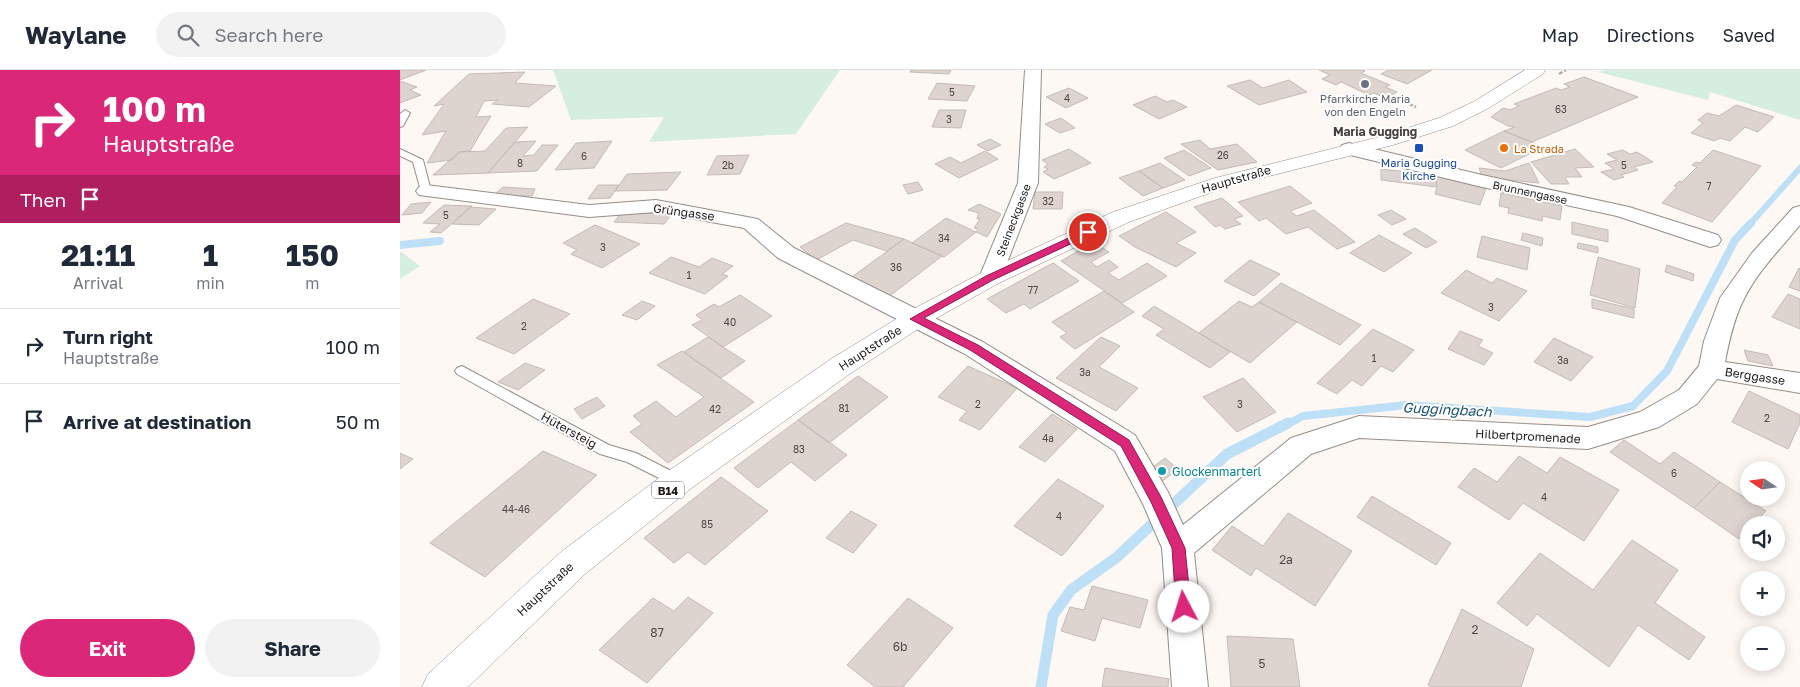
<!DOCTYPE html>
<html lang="en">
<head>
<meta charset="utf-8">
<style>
	:root { --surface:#fff; --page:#f2f2f3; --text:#1f2937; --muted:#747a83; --line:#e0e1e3; --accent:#db2777 }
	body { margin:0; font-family:"Golos Text",sans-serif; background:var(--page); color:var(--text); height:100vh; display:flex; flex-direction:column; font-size:19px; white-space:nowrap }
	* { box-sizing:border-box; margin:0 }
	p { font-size:16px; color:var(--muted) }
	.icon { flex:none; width:28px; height:28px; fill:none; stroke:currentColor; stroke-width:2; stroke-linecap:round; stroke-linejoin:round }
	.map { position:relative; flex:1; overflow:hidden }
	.panel { display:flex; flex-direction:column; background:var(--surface); width:400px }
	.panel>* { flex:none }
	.top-card { background:#db2777; color:#fff; overflow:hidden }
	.needle { width:32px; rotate:283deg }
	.tools { position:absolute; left:1340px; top:391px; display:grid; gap:10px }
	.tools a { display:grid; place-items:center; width:45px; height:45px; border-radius:50%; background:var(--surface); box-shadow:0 2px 12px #0003; font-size:25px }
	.pin { position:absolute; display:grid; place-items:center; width:42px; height:42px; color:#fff; margin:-21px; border:2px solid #fff; border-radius:50%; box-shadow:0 1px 5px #0007 }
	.me { position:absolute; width:55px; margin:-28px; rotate:355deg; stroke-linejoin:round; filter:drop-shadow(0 0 4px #0008) }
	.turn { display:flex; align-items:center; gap:18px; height:105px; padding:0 20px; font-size:22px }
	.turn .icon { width:65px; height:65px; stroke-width:2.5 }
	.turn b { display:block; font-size:35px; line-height:42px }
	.then { display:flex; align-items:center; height:48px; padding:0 20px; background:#0003; gap:10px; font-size:19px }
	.eta { display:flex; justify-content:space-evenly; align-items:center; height:85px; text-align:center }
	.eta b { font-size:30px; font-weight:700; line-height:35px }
	.cta { display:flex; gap:10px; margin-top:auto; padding:10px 20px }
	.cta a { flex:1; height:58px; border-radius:30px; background:var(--accent); color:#fff; font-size:20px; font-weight:700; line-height:58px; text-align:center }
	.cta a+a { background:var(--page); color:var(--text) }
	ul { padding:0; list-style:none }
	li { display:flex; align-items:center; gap:15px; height:75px; padding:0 20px; border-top:1px solid var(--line) }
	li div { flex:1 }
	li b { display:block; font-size:19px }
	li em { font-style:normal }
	header { display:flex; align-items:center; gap:30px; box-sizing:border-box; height:70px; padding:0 25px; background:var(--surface); border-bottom:1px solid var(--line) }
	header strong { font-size:24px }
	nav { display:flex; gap:28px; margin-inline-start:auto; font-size:18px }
	.search { width:350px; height:45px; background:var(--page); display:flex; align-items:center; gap:12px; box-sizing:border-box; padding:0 18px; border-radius:28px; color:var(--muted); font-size:19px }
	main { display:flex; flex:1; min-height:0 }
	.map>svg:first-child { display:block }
	.green { fill:#d6eee0 }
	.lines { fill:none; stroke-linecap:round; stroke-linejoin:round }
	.stream-far2 { stroke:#bde0f7; stroke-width:6 }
	.stream-far1 { stroke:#bde0f7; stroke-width:8 }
	.stream { stroke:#bde0f7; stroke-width:11 }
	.building { fill:#ded4cf; stroke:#c4bbb6 }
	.lane-casing { stroke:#958d88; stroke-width:2 }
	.street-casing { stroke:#958d88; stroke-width:2 }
	.primary-casing { stroke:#958d88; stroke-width:1 }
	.path { stroke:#b1acaa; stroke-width:2.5; stroke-dasharray:4 2; stroke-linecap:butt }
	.lane { fill:#fff; fill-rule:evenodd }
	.street { fill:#fff; fill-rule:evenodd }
	.primary { fill:#fff; fill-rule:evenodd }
	.route { fill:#db2777; stroke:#8e194d }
	.worship-dot { fill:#6b7280; stroke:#fff; stroke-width:2 }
	.transit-dot { fill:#1a4fb4; stroke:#fff; stroke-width:2 }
	.food-dot { fill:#e8710a; stroke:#fff; stroke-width:2 }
	.culture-dot { fill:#0f9aa8; stroke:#fff; stroke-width:2 }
	.labels { text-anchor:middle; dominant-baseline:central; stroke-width:4; stroke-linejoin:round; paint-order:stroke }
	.number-label { font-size:10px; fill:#4e4946 }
	.far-worship-label { font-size:11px; fill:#5b616d; stroke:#fff }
	.far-food-label { font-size:11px; fill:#c56008; stroke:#fff; text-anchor:start }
	.far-transit-label { font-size:11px; fill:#164399; stroke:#fff }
	.far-street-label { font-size:11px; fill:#1e1b19; stroke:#fff }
	.shield { fill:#fff; stroke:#625f5e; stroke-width:1 }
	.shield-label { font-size:11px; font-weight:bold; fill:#1e1b19 }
	.far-quarter-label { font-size:12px; font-weight:bold; fill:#49423e; stroke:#fff }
	.street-label { font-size:12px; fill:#1e1b19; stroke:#fff }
	.culture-label { font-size:12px; fill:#0d838f; stroke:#fff; text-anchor:start }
	.near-number-label { font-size:12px; fill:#4e4946 }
	.water-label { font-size:14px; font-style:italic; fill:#165271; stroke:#fff }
</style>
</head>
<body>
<header>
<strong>Waylane</strong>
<div class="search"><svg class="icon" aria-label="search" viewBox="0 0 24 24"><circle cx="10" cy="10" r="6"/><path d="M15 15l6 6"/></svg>Search here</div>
<nav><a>Map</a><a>Directions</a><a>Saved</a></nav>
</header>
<main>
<section class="panel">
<div class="top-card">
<div class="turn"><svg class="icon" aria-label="right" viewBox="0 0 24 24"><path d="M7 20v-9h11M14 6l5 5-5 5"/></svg><div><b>100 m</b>Hauptstraße</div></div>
<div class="then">Then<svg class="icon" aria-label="arrive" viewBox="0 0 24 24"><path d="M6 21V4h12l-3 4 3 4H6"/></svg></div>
</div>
<div class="eta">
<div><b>21:11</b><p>Arrival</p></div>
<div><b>1</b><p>min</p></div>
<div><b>150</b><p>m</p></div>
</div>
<ul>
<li><svg class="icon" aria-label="right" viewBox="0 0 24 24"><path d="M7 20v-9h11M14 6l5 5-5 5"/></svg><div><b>Turn right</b><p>Hauptstraße</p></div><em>100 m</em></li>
<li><svg class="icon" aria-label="arrive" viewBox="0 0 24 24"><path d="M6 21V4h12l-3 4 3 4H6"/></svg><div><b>Arrive at destination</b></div><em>50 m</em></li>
</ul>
<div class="cta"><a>Exit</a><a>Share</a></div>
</section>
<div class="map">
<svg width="1400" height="617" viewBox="0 0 1400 617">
	<rect width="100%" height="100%" fill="#fef8f5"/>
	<path class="green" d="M 153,0 L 440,0 L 396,64 L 249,72 L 264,47 L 171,50 Z
		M 1205,0 L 1400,0 L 1400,50 L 1310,22 L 1308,30 L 1198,2 Z
		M 0,181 L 20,196 L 0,209 Z"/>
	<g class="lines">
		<path class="stream-far2" d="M 1350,154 L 1400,98"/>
		<path class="stream-far1" d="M 0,175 L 40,171
			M 886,355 L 903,346 L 1007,335 L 1190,347 L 1233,336 L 1267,301 L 1335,170 L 1351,153"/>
		<path class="stream" d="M 641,617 L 653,545 L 671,520 L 717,487 L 827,384 L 888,353"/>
	</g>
	<path class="building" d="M 0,0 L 26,0 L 0,10 Z
		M 511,0 L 551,0 L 549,4 L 510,2 Z
		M 919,0 L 962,0 L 965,1 L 961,3 L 990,15 L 985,17 L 997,22 L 985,28 L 974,23 L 969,25 L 941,12 L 936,15 L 922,9 L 930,5 Z
		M 988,0 L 1032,0 L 1007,14 L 981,4 Z
		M 125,2 L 115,13 L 156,16 L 129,37 L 92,34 L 98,30 L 84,31 L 76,47 L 91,46 L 70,81 L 59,82 L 52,90 L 27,93 L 46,61 L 22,65 L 44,34 L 34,36 L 69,4 Z
		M 1184,7 L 1238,27 L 1132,72 L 1104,61 L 1115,57 L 1108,56 L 1091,47 L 1103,38 L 1110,40 L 1119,36 L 1114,34 L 1156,18 L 1161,20 L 1170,17 L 1164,14 Z
		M 850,10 L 863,18 L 889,10 L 907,22 L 859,35 L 827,16 Z
		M 0,11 L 17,17 L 10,20 L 21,25 L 0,33 Z
		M 537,13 L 575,16 L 567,31 L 528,29 Z
		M 669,18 L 688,28 L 666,38 L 646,27 Z
		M 755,26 L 767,32 L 773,30 L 787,37 L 759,49 L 733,35 Z
		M 1336,35 L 1374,47 L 1358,62 L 1345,57 L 1330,71 L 1320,68 L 1314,71 L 1291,63 L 1303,53 L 1298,50 L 1307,43 L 1319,46 Z
		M 539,40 L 566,40 L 561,58 L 532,57 Z
		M 661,48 L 675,58 L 660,63 L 645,54 Z
		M 128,57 L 88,103 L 33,105 L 59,82 L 85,81 L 106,58 Z
		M 1104,61 L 1143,77 L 1101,98 L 1065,80 Z
		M 590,69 L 601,75 L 588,81 L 577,75 Z
		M 800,70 L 810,79 L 837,74 L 857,92 L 818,100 L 781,74 Z
		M 136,71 L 123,86 L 134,85 L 142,75 L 158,75 L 137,101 L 88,103 L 115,72 Z
		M 212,71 L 194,98 L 155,100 L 176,73 Z
		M 669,79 L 691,93 L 654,109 L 643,102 L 648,99 L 644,97 L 648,94 L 642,90 Z
		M 1175,79 L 1194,97 L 1175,98 L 1182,107 L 1165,107 L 1169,114 L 1151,114 L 1131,92 Z
		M 784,80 L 811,98 L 789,106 L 764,88 Z
		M 1223,80 L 1230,84 L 1237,82 L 1253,92 L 1234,97 L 1238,100 L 1221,105 L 1224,107 L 1214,110 L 1201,102 L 1214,99 L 1205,93 L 1217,90 L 1207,84 Z
		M 1313,80 L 1361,96 L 1312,152 L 1262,133 L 1277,117 L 1274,116 L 1279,111 L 1282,112 L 1297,97 L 1292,95 L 1296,92 L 1300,93 Z
		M 585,81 L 598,89 L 559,108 L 535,94 L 550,87 L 561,93 Z
		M 349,85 L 340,104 L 307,105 L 317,86 Z
		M 760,93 L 785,110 L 763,118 L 739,101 Z
		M 1129,93 L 1139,113 L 1082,107 L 1079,98 L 1105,101 Z
		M 981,99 L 1035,105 L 1037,117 L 981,110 Z
		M 739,101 L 763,118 L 743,126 L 719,108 Z
		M 281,102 L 267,120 L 215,121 L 227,104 Z
		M 1035,105 L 1086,118 L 1080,135 L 1035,124 L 1037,117 Z
		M 518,112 L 523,120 L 508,124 L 503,115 Z
		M 198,115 L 219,115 L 210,128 L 188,129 Z
		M 890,116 L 912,133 L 890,141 L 897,146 L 914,140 L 955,172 L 937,179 L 908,157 L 886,164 L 866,148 L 859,151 L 838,132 Z
		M 103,117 L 135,119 L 132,126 L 94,125 Z
		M 635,122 L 663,122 L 662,139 L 633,139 Z
		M 1101,123 L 1162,136 L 1160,150 L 1143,146 L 1142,151 L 1108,143 L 1109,138 L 1099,136 Z
		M 822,128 L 843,146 L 834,149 L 841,154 L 825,159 L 820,155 L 815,157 L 794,137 Z
		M 31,132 L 22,143 L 2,145 L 11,134 Z
		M 579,134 L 601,144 L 587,167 L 576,162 L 578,159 L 574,158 L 580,149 L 577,149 L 579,143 L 568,140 Z
		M 44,135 L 72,136 L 41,163 L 30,162 L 40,154 L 23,153 Z
		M 70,137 L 96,139 L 79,155 L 52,154 Z
		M 991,140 L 1006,149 L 992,155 L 978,145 Z
		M 222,142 L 272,144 L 264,154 L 214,152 Z
		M 766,142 L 796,162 L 776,173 L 796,183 L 776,197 L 735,177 L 719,166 Z
		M 546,148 L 576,162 L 544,187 L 512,173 Z
		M 1172,152 L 1208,160 L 1208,172 L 1172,164 Z
		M 446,153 L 504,169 L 487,181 L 453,170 L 416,190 L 400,177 Z
		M 195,155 L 240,174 L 202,198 L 171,184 L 177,180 L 163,173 Z
		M 1015,158 L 1037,172 L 1026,178 L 1003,164 Z
		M 1123,163 L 1143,168 L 1142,176 L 1121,170 Z
		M 979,165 L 1012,183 L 984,202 L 950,183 Z
		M 1082,166 L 1130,178 L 1127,200 L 1077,187 Z
		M 504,169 L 542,186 L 487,228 L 449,209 Z
		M 694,172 L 709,182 L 691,192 L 697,197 L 709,190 L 718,197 L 708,203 L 719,210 L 747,193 L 767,206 L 722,233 L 661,191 Z
		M 1178,173 L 1198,177 L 1198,183 L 1177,178 Z
		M 271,187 L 299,197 L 312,188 L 333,196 L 322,204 L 328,206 L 305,224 L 249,203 Z
		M 1198,187 L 1240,199 L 1235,238 L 1190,225 Z
		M 850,190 L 880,204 L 854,226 L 824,211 Z
		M 653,193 L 679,211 L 630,239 L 624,234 L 606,243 L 587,229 Z
		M 1267,195 L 1294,204 L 1293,211 L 1265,202 Z
		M 1399,198 L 1400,199 L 1400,221 L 1389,217 Z
		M 1066,200 L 1092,213 L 1097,208 L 1127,221 L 1099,251 L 1041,223 Z
		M 881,213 L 961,255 L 940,275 L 859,232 Z
		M 704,221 L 734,242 L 675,279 L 660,267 L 667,263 L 652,252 Z
		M 1388,224 L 1400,229 L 1400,259 L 1372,247 Z
		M 340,225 L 372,246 L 323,277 L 292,255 L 302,250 L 296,245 L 314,234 L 319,237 Z
		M 133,229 L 170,244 L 114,284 L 76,268 Z
		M 1192,229 L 1234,239 L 1234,248 L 1192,238 Z
		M 242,231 L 255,236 L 237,250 L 222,245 Z
		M 839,231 L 852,237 L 859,232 L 897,252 L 850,293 L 799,263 Z
		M 754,236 L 799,263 L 830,282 L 810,298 L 756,265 L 764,259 L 742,246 Z
		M 973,259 L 1014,280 L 993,302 L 981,296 L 962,316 L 952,310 L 937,324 L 917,313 Z
		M 1060,261 L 1083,270 L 1078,276 L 1093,283 L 1084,295 L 1048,279 Z
		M 308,267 L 323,277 L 345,291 L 321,308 L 284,282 Z
		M 701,267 L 720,276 L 699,297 L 738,318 L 716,341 L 656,308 Z
		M 1154,268 L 1193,287 L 1171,311 L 1134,292 Z
		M 1344,280 L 1368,285 L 1373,296 L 1348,291 Z
		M 282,281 L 354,332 L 268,393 L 230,362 L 242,354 L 233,346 L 256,331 L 276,347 L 304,327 L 257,295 Z
		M 125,293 L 145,300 L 118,320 L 98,312 Z
		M 568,296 L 617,318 L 580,360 L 559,350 L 567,341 L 538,327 Z
		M 458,306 L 488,327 L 429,373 L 398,350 Z
		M 843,308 L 876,342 L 837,362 L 803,327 Z
		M 1349,321 L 1400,345 L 1400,353 L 1388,379 L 1332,352 Z
		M 197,327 L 205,336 L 182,349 L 174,339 Z
		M 652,344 L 677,359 L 645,392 L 619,377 Z
		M 398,350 L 447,385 L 415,411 L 391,392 L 358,418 L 334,398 Z
		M 1224,370 L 1260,394 L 1274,382 L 1320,412 L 1294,438 L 1210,382 Z
		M 143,381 L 197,405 L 85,507 L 30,473 Z
		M 0,383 L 13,389 L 0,399 Z
		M 1119,386 L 1147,403 L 1160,387 L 1219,420 L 1184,471 L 1123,433 L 1109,450 L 1058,417 L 1074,398 L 1097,412 Z
		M 765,388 L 778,399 L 760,413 L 746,402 Z
		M 321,407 L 368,441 L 305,495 L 288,482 L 274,493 L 244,468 Z
		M 658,409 L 704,436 L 662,486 L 614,456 Z
		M 1320,412 L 1366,441 L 1352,455 L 1349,455 L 1349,458 L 1339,469 L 1294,438 Z
		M 972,426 L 1051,473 L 1036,495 L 957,447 Z
		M 451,441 L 477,455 L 453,483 L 426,468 Z
		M 888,443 L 952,481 L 915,536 L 856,498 L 851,506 L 812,480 L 832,456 L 863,476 Z
		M 1232,470 L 1278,500 L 1255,533 L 1305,567 L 1289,590 L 1238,555 L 1209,597 L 1137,544 L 1127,556 L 1097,533 L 1140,483 L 1193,520 Z
		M 692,516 L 748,530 L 740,558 L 702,548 L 695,571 L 661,561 L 670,537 L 684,540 Z
		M 288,527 L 313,543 L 247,613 L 199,580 L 253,528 L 274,541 Z
		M 508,528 L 553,558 L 503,617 L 475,617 L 447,595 Z
		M 1062,539 L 1134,579 L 1121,617 L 1032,617 L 1028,615 Z
		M 827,566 L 893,569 L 900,617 L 831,617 Z
		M 705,598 L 769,609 L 768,617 L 702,617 Z"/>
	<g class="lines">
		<g class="lane-casing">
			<path id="lane" d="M 5,40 L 10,43 L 3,56 L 0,57 L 0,44 Z
				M 0,79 L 23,90 L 31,121 L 30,123 L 22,123 L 21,121 L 13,92 L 0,86 Z
				M 62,296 L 209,375 L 236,383 L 283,407 L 286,411 L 283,415 L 278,417 L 273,415 L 227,392 L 200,384 L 57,304 L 55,301 L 57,298 Z"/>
		</g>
		<g class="street-casing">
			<path id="street" d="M 625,0 L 641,0 L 638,113 L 601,208 L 598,213 L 590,215 L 582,213 L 579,208 L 618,113 Z
				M 949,73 L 1082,105 L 1229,137 L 1318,165 L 1321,170 L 1318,175 L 1310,177 L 1217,146 L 1082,117 L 942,83 L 940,79 L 942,75 Z
				M 26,115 L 189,135 L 256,130 L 358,149 L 394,178 L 583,272 L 735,365 L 768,422 L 783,455 L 891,368 L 959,346 L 1188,357 L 1240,342 L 1279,320 L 1299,296 L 1304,271 L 1320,228 L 1352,183 L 1393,138 L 1400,136 L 1400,155 C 1381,178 1357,202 1344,229 C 1334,248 1329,271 1325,292 L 1400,303 L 1400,323 L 1317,309 L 1297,334 L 1259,357 L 1188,379 L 959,368 L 911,384 L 794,483 L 808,617 L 772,617 L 762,478 L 743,434 L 715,381 L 565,284 L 378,188 L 344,158 L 256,142 L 189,147 L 19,125 L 16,121 L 19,117 Z"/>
		</g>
		<g class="primary-casing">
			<path id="primary" d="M 1125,0 L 1145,0 L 1143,4 L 1087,39 L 1053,56 L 993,75 L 829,116 L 729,152 L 599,213 L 524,255 L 451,303 L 289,420 L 185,504 L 68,617 L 22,617 L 28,604 L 161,482 L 267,402 L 431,289 L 506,243 L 581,203 L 713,142 L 815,108 L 979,67 L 1039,48 L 1075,31 Z"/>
		</g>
		<path class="path" d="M 1159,4 L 1166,0
			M 998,29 L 1016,37"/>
		<use href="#lane" class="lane"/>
		<use href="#street" class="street"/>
		<use href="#primary" class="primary"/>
	</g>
	<path class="route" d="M 688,159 L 692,160 L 692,164 L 593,210 L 524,248 L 578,275 L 729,370 L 761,427 L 785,478 L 791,537 L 789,542 L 784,544 L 778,542 L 776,537 L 772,478 L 751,432 L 721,376 L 570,280 L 510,249 L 586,206 Z"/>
	<circle class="worship-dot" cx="965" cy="14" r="5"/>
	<rect class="transit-dot" x="1014" y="73" width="10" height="10" rx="2.5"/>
	<circle class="food-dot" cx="1104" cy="78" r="5"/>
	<circle class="culture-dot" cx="762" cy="401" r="5"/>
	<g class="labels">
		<g class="number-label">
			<text x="552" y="22">5</text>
			<text x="667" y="28">4</text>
			<text x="1161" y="39">63</text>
			<text x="549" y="49">3</text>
			<text x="823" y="85">26</text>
			<text x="184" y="86">6</text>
			<text x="120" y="93">8</text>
			<text x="328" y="95">2b</text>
			<text x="1224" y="95">5</text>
			<text x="1309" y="116">7</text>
			<text x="648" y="131">32</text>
			<text x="46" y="145">5</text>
			<text x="544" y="168">34</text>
			<text x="203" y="177">3</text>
			<text x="496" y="197">36</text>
			<text x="289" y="205">1</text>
			<text x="633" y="220">77</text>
			<text x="1091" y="237">3</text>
			<text x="330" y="252">40</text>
			<text x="124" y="256">2</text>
			<text x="974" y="288">1</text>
			<text x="1163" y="290">3a</text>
			<text x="685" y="302">3a</text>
			<text x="578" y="334">2</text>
			<text x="840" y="334">3</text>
			<text x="444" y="338">81</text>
			<text x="315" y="339">42</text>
			<text x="1367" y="348">2</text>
			<text x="648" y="368">4a</text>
			<text x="399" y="379">83</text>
			<text x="1274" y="403">6</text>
			<text x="1144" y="427">4</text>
			<text x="116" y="439">44-46</text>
			<text x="659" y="446">4</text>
			<text x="307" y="454">85</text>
		</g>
		<g class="far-worship-label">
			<text x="965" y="28">Pfarrkirche Maria<tspan x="965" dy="13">von den Engeln</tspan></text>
		</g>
		<g class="far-food-label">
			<text x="1114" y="78">La Strada</text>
		</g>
		<g class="far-transit-label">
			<text x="1019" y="92">Maria Gugging<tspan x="1019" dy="13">Kirche</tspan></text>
		</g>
		<g class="far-street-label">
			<text transform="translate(1130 122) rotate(12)">Brunnengasse</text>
			<text transform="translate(613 150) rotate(-69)">Steineckgasse</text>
		</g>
		<rect class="shield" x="252" y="411.5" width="32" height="17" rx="4"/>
		<g class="shield-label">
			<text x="268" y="420">B14</text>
		</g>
		<g class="far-quarter-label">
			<text x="975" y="61">Maria Gugging</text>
		</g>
		<g class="street-label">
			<text transform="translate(836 109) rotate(-16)">Hauptstraße</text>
			<text transform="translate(284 142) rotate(8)">Grüngasse</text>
			<text transform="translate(470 278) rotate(-33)">Hauptstraße</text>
			<text transform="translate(1355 306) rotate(9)">Berggasse</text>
			<text transform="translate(169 360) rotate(29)">Hütersteig</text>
			<text transform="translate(1128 366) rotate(3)">Hilbertpromenade</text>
			<text transform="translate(145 519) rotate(-43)">Hauptstraße</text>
		</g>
		<g class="culture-label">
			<text x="772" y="401">Glockenmarterl</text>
		</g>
		<g class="near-number-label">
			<text x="886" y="489">2a</text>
			<text x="1075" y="559">2</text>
			<text x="257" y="562">87</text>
			<text x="500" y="576">6b</text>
			<text x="862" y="593">5</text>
		</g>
		<g class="water-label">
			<text transform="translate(1047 339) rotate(3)">Guggingbach</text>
		</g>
	</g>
</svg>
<div class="tools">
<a><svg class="needle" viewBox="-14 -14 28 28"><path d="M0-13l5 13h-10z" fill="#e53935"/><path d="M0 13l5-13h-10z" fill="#747a83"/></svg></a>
<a><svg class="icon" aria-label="sound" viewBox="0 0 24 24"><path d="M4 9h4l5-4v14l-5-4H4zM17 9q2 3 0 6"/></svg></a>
<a>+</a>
<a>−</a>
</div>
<div class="pin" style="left:688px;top:162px;background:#d93025"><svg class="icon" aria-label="arrive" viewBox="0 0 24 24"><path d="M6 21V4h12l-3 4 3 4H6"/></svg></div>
<svg class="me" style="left:784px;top:537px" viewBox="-20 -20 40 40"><circle r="19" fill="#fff"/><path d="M0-13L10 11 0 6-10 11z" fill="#db2777"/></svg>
</div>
</main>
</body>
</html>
